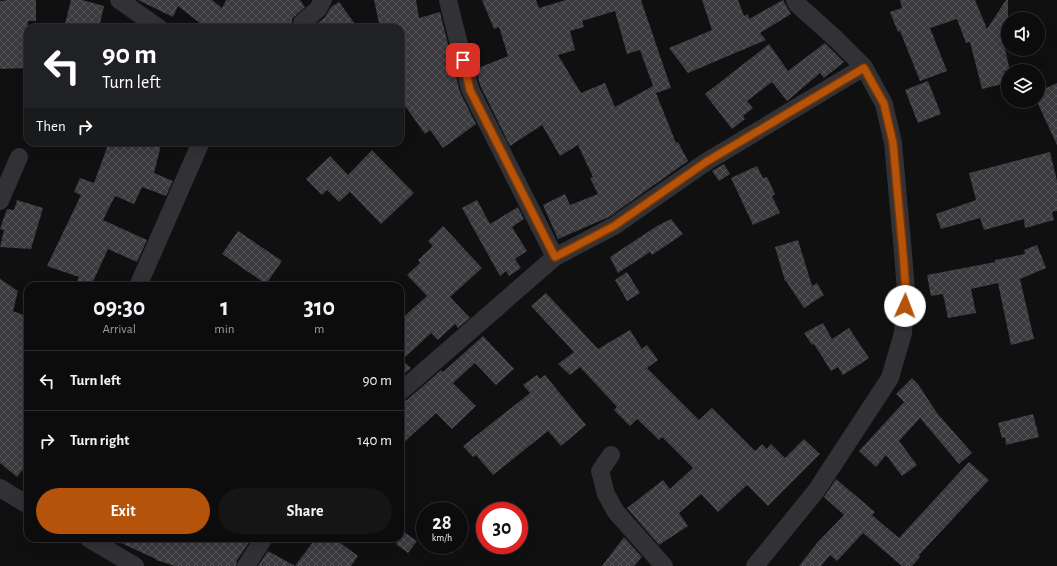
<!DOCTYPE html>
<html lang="en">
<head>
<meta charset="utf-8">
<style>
	:root { --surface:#0c0c0d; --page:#151516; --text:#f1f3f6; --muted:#9a9b9d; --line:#2c2c2e; --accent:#b45309 }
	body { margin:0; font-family:"Alegreya Sans",sans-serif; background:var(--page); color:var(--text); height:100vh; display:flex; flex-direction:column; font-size:15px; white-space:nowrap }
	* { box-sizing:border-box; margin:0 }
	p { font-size:13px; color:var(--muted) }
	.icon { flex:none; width:22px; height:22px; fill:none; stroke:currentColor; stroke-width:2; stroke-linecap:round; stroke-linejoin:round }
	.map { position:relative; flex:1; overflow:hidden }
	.sheet { position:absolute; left:24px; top:282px; width:380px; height:260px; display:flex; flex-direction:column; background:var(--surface); border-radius:12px; box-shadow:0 4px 16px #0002,0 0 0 1px var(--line) }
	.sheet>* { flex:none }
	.banner { position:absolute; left:24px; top:24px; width:380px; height:122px; border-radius:12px; box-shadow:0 4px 16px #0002,0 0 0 1px var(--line); background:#202124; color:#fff; overflow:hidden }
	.buttons { position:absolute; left:1001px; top:12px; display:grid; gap:8px }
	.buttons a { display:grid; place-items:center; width:44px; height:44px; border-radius:50%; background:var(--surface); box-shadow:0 4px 16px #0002,0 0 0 1px var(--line); font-size:20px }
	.speed { position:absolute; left:416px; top:502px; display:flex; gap:8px; font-size:20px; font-weight:700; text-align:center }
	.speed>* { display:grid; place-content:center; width:52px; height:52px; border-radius:50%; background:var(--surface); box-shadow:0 4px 16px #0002,0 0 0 1px var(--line); line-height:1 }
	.speed small { font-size:10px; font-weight:400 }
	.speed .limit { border:6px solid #d22; background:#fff; color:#111 }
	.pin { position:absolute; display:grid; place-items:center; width:34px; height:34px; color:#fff; margin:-17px; border-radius:8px; box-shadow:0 2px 6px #0006 }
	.me { position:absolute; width:44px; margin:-22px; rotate:2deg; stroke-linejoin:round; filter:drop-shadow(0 0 3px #0008) }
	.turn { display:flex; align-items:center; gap:14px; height:84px; padding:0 12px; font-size:18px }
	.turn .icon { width:52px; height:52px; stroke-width:2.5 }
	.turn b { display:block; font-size:28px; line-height:34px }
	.then { display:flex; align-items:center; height:38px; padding:0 12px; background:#0003; gap:8px; font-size:15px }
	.eta { display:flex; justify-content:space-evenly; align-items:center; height:68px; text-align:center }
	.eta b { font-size:24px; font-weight:700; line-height:28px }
	.button { display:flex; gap:8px; margin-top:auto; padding:8px 12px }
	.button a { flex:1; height:46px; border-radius:24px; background:var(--accent); color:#fff; font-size:16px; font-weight:700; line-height:46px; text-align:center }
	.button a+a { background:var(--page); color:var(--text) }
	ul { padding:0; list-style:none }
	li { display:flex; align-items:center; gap:12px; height:60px; padding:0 12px; border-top:1px solid var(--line) }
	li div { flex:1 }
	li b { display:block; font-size:15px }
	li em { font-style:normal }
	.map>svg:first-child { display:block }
	.building { fill:url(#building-cross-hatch); fill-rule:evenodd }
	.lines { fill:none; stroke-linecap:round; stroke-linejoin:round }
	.minor { stroke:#313136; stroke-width:18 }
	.route-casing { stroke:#753606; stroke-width:10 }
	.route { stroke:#b45309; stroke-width:7 }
</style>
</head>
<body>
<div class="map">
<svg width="1057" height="566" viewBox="0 0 1057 566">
	<defs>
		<pattern id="building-cross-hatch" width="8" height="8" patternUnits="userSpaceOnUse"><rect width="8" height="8" fill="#3a3a3f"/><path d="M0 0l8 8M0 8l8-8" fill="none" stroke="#535458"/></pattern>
	</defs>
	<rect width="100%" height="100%" fill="#101011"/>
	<path class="building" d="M 8,0 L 36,0 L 36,21 L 28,21 L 27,68 L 0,69 L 0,1 Z
		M 71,0 L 82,0 L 104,6 L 99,28 L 64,28 Z
		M 138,0 L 212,0 L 222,8 L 226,0 L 300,0 L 305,7 L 292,19 L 292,25 L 293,28 L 206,28 L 178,6 L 173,17 Z
		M 374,0 L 416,0 L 419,18 L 440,12 L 460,92 L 476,124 L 443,148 L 430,130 L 425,134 L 400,99 L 400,28 L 380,28 Z
		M 482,0 L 536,0 L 539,8 L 566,0 L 641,0 L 671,88 L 656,93 L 676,143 L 678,142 L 688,161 L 609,217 L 558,239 L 543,205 L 565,194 L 570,205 L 598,194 L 590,178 L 593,177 L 578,145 L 560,156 L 542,125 L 510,146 L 480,85 L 476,69 L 508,56 L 499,27 L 494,29 ZM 615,11 L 627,54 L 640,50 L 653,86 L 615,107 L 605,83 L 581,93 L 558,55 L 575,50 L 570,31 L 584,27 L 582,21 Z
		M 702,0 L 738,0 L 744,16 L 748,14 L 749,19 L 783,0 L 791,14 L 760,33 L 766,40 L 688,73 L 669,48 L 712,30 Z
		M 900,0 L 975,0 L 987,29 L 1006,0 L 1008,0 L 1008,32 L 1003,40 L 1010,71 L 1004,71 L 1007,83 L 982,89 L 970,42 L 966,43 L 957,19 L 930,28 L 947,71 L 920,81 L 900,31 L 898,32 L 890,12 L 902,8 Z
		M 339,2 L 358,28 L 312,28 L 325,17 L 331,7 Z
		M 825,43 L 844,62 L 824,78 L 820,73 L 787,101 L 772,82 L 747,101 L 753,108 L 743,116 L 745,119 L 732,129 L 705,94 L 769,44 L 788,71 Z
		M 928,81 L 941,114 L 918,123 L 905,90 Z
		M 1057,83 L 1057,145 L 1038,104 L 1038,92 Z
		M 109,142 L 147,142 L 161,145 L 154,173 L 173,181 L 166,196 L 142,187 L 134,204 L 115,196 L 103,220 L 147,240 L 137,262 L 108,249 L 91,286 L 75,286 L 79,277 L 47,266 L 81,195 L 74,192 L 80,178 L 94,183 Z
		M 372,150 L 414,193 L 381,224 L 350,192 L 339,202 L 327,190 L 322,195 L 306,179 L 330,156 L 348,175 Z
		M 1050,152 L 1057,181 L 1057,211 L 1052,212 L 1054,220 L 1025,228 L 1024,219 L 984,230 L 980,218 L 941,229 L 936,214 L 976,200 L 969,173 Z
		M 724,164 L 730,174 L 719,181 L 712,171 Z
		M 757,166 L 763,178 L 767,177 L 775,194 L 772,196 L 780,213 L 753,225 L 731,178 Z
		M 17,200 L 43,208 L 31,249 L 0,247 L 4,230 L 0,229 L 7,209 L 14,210 Z
		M 477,200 L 490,224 L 518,207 L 524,219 L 512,227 L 527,251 L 515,259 L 521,268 L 509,276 L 506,271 L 500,276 L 462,208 Z
		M 671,219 L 683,234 L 652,255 L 650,252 L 618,273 L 610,257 L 657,226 Z
		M 443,226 L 482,268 L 450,297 L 470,318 L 458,328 L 455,324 L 438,340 L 431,333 L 402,360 L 411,368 L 400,378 L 400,320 L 427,296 L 407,275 L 420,263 L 418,260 L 433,246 L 428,241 Z
		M 238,231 L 282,261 L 266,284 L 222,254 Z
		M 798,240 L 812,286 L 817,283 L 824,295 L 804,308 L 786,281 L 785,281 L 775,247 Z
		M 1037,245 L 1046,268 L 1020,279 L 1034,339 L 1011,345 L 998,283 L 971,289 L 976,313 L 948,318 L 943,294 L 931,296 L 927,275 L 995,262 L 995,260 L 1025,254 L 1024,250 Z
		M 627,272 L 640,293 L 627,301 L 615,280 Z
		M 0,279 L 18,291 L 13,311 L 28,317 L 28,463 L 17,477 L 0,463 Z
		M 546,293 L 598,349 L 630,330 L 642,349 L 647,345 L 658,360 L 647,368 L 699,420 L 712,408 L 755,451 L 762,444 L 767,449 L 771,444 L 785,458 L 804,439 L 820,454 L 768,506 L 747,485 L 718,512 L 701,494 L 679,513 L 688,526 L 659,545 L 627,508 L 663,480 L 670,489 L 693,468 L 662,437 L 659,440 L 637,419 L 630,426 L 614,410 L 617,407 L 580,367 L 570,375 L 558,364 L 574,352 L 531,306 Z
		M 823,323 L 832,339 L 849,328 L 869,358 L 843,375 L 838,367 L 831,371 L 814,344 L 812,345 L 804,333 Z
		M 483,336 L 514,369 L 496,385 L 475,363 L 453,383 L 476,406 L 452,429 L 436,413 L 400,446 L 400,402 L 407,400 L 441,370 L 443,372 Z
		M 537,375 L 540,379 L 545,375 L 586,425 L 561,446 L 548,431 L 493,475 L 476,455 L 473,457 L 463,446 L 530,393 L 523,385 Z
		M 912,378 L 918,384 L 937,413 L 972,453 L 959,464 L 920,418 L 899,441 L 917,465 L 902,476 L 886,455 L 876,467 L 859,451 L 904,402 L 896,394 Z
		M 1033,414 L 1039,437 L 1006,445 L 1005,437 L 1002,438 L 998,423 Z
		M 969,462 L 989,480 L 919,555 L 920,557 L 912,566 L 902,566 L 863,533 L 837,561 L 830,555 L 821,566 L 799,566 L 817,543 L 844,515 L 824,497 L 836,479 L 875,512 L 872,515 L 899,538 Z
		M 404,532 L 417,541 L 408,553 L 396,544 Z
		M 624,537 L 642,557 L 634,566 L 602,566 Z
		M 110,538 L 252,538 L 237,560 L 236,566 L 175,566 L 156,560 L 156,559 Z
		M 316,538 L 334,538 L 358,556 L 351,566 L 258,566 L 268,551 L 295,566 Z"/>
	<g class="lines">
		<path class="minor" d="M 119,0 L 159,28
			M 448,0 L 470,89 L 555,257
			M 302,23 L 318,9 L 323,0
			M 0,201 L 19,157
			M 138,286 L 201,142
			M 400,392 L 555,257 L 614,226 L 706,162 L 864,67
			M 611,455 L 600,471 L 606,494 L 616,512 L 664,566
			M 0,488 L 28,505
			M 88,538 L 135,566
			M 246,566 L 264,538
			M 755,566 L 816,491 L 890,378 L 903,333 L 906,292 L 903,253 L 893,143 L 884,104 L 864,67 L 836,39 L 797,4 L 795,0"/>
	</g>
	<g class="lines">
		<g class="route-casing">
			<path id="route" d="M 463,60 L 470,90 L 555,257 L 614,226 L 706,162 L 864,68 L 884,104 L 893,143 L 903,253 L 906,292 L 905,306"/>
		</g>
		<use href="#route" class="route"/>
	</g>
</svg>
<div class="buttons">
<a><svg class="icon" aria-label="sound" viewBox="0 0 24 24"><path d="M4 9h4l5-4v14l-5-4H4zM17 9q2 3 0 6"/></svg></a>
<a><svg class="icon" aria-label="layers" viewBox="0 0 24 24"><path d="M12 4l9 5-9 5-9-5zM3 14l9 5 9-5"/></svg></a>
</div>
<div class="speed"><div>28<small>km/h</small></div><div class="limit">30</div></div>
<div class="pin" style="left:463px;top:60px;background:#d93025"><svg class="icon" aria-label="arrive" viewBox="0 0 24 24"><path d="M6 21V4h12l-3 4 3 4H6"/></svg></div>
<svg class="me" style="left:905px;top:306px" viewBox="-20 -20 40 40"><circle r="19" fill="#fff"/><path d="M0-13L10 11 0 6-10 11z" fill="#b45309"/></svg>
<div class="banner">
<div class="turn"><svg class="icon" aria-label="left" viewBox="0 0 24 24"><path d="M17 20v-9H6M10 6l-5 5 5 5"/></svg><div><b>90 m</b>Turn left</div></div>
<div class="then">Then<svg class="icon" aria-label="right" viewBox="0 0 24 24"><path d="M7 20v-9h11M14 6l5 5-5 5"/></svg></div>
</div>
<section class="sheet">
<div class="eta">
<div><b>09:30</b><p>Arrival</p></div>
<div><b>1</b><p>min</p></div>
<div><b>310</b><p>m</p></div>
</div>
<ul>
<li><svg class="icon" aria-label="left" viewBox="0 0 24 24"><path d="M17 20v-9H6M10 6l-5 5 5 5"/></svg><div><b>Turn left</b></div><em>90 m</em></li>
<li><svg class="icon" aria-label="right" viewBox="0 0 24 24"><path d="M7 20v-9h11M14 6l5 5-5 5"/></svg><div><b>Turn right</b></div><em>140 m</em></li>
</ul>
<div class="button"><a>Exit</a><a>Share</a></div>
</section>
</div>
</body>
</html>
